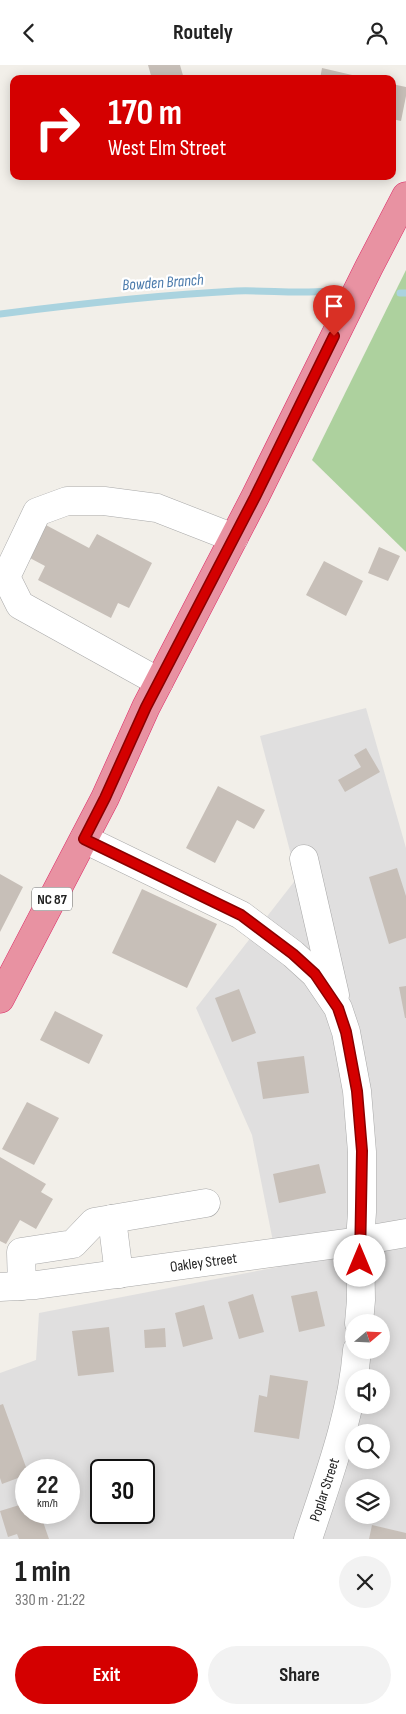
<!DOCTYPE html>
<html lang="en">
<head>
<meta charset="utf-8">
<style>
	:root { --surface:#fff; --page:#f2f2f2; --text:#222; --muted:#767676; --accent:#d40000 }
	body { margin:0; font-family:"Sofia Sans Condensed",sans-serif; background:var(--page); color:var(--text); height:100vh; display:flex; flex-direction:column; font-size:19px; white-space:nowrap }
	* { box-sizing:border-box; margin:0 }
	p { font-size:16px; color:var(--muted) }
	.icon { flex:none; width:28px; height:28px; fill:none; stroke:currentColor; stroke-width:2; stroke-linecap:round; stroke-linejoin:round }
	.map { position:relative; height:1474px; overflow:hidden }
	.details { display:flex; flex-direction:column; background:var(--surface); flex:1 }
	.details>* { flex:none }
	.top-card { position:absolute; left:10px; top:10px; width:386px; height:105px; border-radius:10px; box-shadow:0 2px 12px #0003; background:#d40000; color:#fff; overflow:hidden }
	.needle { width:32px; rotate:71deg }
	.buttons { position:absolute; left:345px; top:1249px; display:grid; gap:10px }
	.buttons a { display:grid; place-items:center; width:45px; height:45px; border-radius:50%; background:var(--surface); box-shadow:0 2px 12px #0003; font-size:25px }
	.speed { position:absolute; left:15px; top:1394px; display:flex; gap:10px; font-size:25px; font-weight:700; text-align:center }
	.speed>* { display:grid; place-content:center; width:65px; height:65px; border-radius:50%; background:var(--surface); box-shadow:0 2px 12px #0003; line-height:1 }
	.speed small { font-size:12px; font-weight:400 }
	.speed .limit { border:2px solid #111; border-radius:8px; background:#fff; color:#111 }
	.pin { position:absolute; display:grid; place-items:center; width:42px; height:42px; color:#fff; margin:-51px -21px; border-radius:50% 50% 50% 0; rotate:-45deg; box-shadow:0 0 5px #0007 }
	.pin .icon { rotate:45deg }
	.me { position:absolute; width:55px; margin:-28px; rotate:0deg; stroke-linejoin:round; filter:drop-shadow(0 0 4px #0008) }
	.turn { display:flex; align-items:center; gap:18px; height:105px; padding:0 15px; font-size:22px }
	.turn .icon { width:65px; height:65px; stroke-width:2.5 }
	.turn b { display:block; font-size:35px; line-height:42px }
	.round { display:grid; place-items:center; flex:none; width:52px; height:52px; border-radius:26px; background:var(--page) }
	.head { display:flex; align-items:center; justify-content:space-between; height:85px; padding:0 15px }
	h1 { font-size:30px; font-weight:700; line-height:38px }
	.cta { display:flex; gap:10px; margin-top:auto; padding:10px 15px }
	.cta a { flex:1; height:58px; border-radius:30px; background:var(--accent); color:#fff; font-size:20px; font-weight:700; line-height:58px; text-align:center }
	.cta a+a { background:var(--page); color:var(--text) }
	header { display:flex; justify-content:space-between; align-items:center; height:65px; padding:0 15px; background:var(--surface); font-size:22px; font-weight:700 }
	.map>svg:first-child { display:block }
	.residential { fill:#e0dfdf; fill-rule:evenodd }
	.forest { fill:#add19e }
	.lines { fill:none; stroke-linecap:round; stroke-linejoin:round }
	.stream { stroke:#aad3df; stroke-width:7 }
	.building { fill:#c7bfb8 }
	.minor-casing { stroke:#a9a9a9; stroke-width:29 }
	.highway-casing { stroke:#dc2a67; stroke-width:29 }
	.minor { stroke:#fff; stroke-width:28 }
	.highway { stroke:#e892a2; stroke-width:28 }
	.route-casing { stroke:#8a0000; stroke-width:12 }
	.route { stroke:#d40000; stroke-width:9 }
	.labels { text-anchor:middle; dominant-baseline:central; stroke-width:4.5; stroke-linejoin:round; paint-order:stroke }
	.shield { fill:#fff; stroke:#646464; stroke-width:1 }
	.shield-label { font-size:14px; font-weight:bold; fill:#222 }
	.street-label { font-size:15px; fill:#222; stroke:#fff }
	.water-label { font-size:16px; font-style:italic; fill:#4a7aab; stroke:#fff }
</style>
</head>
<body>
<header><svg class="icon" aria-label="back" viewBox="0 0 24 24"><path d="M15 5l-7 7 7 7"/></svg>Routely<svg class="icon" aria-label="person" viewBox="0 0 24 24"><circle cx="12" cy="8" r="4"/><path d="M4 21q1-7 8-7t8 7"/></svg></header>
<div class="map">
<svg width="406" height="1474" viewBox="0 0 406 1474">
	<rect width="100%" height="100%" fill="#f2efe9"/>
	<path class="residential" d="M 366,643 L 406,783 L 406,1474 L 0,1474 L 0,1308 L 36,1295 L 39,1248 L 278,1202 L 252,1070 L 196,943 L 297,813 L 260,671 ZM 354,1258 L 381,1258 L 381,1285 L 354,1285 ZM 354,1312 L 381,1312 L 381,1340 L 354,1340 ZM 354,1368 L 381,1368 L 381,1395 L 354,1395 ZM 26,1405 L 69,1405 L 69,1448 L 26,1448 ZM 101,1405 L 144,1405 L 144,1448 L 101,1448 ZM 354,1422 L 381,1422 L 381,1450 L 354,1450 Z"/>
	<path class="forest" d="M 406,205 L 406,487 L 312,395 Z"/>
	<g class="lines">
		<path class="stream" d="M 400,228 L 406,228
			M 0,249 C 78,239 157,230 236,226 C 267,225 297,229 328,226"/>
	</g>
	<path class="building" d="M 148,0 L 180,0 L 184,14 L 152,14 Z
		M 322,3 L 365,13 L 365,14 L 320,14 Z
		M 392,19 L 406,22 L 406,31 L 401,56 L 392,54 Z
		M 44,459 L 89,483 L 97,469 L 152,498 L 129,543 L 118,538 L 111,553 L 38,515 L 45,501 L 28,492 Z
		M 379,482 L 400,491 L 388,516 L 368,508 Z
		M 324,496 L 363,516 L 346,551 L 306,530 Z
		M 366,683 L 380,707 L 345,727 L 338,715 L 361,702 L 354,690 Z
		M 218,721 L 265,745 L 254,764 L 237,755 L 215,798 L 186,783 Z
		M 397,803 L 406,831 L 406,873 L 389,879 L 369,812 Z
		M 0,809 L 23,822 L 0,867 Z
		M 142,824 L 217,859 L 187,923 L 112,888 Z
		M 406,921 L 406,953 L 405,953 L 399,922 Z
		M 239,924 L 256,968 L 232,977 L 215,933 Z
		M 55,946 L 103,970 L 89,999 L 40,975 Z
		M 304,991 L 309,1028 L 263,1034 L 257,997 Z
		M 27,1037 L 59,1053 L 34,1100 L 2,1084 Z
		M 0,1092 L 46,1119 L 41,1127 L 53,1134 L 36,1164 L 20,1155 L 6,1179 L 0,1176 Z
		M 319,1099 L 326,1128 L 279,1138 L 273,1109 Z
		M 317,1226 L 325,1261 L 299,1267 L 291,1231 Z
		M 253,1229 L 264,1267 L 239,1274 L 228,1237 Z
		M 204,1240 L 213,1274 L 183,1282 L 175,1248 Z
		M 109,1262 L 114,1307 L 78,1311 L 72,1266 Z
		M 165,1263 L 166,1282 L 145,1283 L 144,1265 Z
		M 270,1310 L 308,1316 L 299,1374 L 254,1367 L 259,1330 L 267,1332 Z
		M 3,1339 L 27,1405 L 26,1410 L 2,1419 L 0,1413 L 0,1340 Z
		M 26,1438 L 26,1448 L 40,1448 L 49,1474 L 19,1474 L 17,1469 L 8,1472 L 0,1446 Z
		M 372,1460 L 406,1468 L 406,1474 L 369,1474 Z"/>
	<g class="lines">
		<g class="minor-casing">
			<g id="minor">
				<path d="M 159,617 L 20,540 L 6,512 L 37,447 L 67,436 L 104,436 L 157,443 L 234,473"/>
				<path d="M 84,774 L 241,850 L 293,889 L 315,909 L 338,943 L 346,967 L 357,1026 L 362,1087 L 362,1147 L 360,1176 L 361,1235 L 359,1258"/>
				<path d="M 304,794 L 335,930"/>
				<path d="M 112,1154 L 119,1209"/>
				<path d="M 22,1221 L 21,1187 L 73,1179 L 94,1157 L 206,1138"/>
				<path id="s1" d="M 0,1222 L 36,1220 L 360,1176 L 406,1168"/>
				<path id="s2" d="M 308,1474 C 328,1413 352,1350 357,1285"/>
			</g>
		</g>
		<g class="highway-casing">
			<path id="highway" d="M 0,934 L 105,733 L 146,642 L 255,432 L 369,202 L 406,131"/>
		</g>
		<use href="#minor" class="minor"/>
		<use href="#highway" class="highway"/>
	</g>
	<g class="lines">
		<g class="route-casing">
			<path id="route" d="M 334,271 L 255,432 L 146,642 L 105,733 L 84,774 L 241,850 L 293,889 L 315,909 L 338,943 L 346,967 L 357,1026 L 362,1086 L 360,1196"/>
		</g>
		<use href="#route" class="route"/>
	</g>
	<g class="labels">
		<rect class="shield" x="32" y="822.5" width="40" height="23" rx="4"/>
		<g class="shield-label">
			<text x="52" y="834">NC 87</text>
		</g>
		<g class="street-label">
			<text stroke="none"><textPath href="#s1" startOffset="205">Oakley Street</textPath></text>
			<text stroke="none"><textPath href="#s2" startOffset="52">Poplar Street</textPath></text>
		</g>
		<g class="water-label">
			<text transform="translate(163 218) rotate(-4)">Bowden Branch</text>
		</g>
	</g>
</svg>
<div class="buttons">
<a><svg class="needle" viewBox="-14 -14 28 28"><path d="M0-13l5 13h-10z" fill="#e53935"/><path d="M0 13l5-13h-10z" fill="#767676"/></svg></a>
<a><svg class="icon" aria-label="sound" viewBox="0 0 24 24"><path d="M4 9h4l5-4v14l-5-4H4zM17 9q2 3 0 6"/></svg></a>
<a><svg class="icon" aria-label="search" viewBox="0 0 24 24"><circle cx="10" cy="10" r="6"/><path d="M15 15l6 6"/></svg></a>
<a><svg class="icon" aria-label="layers" viewBox="0 0 24 24"><path d="M12 4l9 5-9 5-9-5zM3 14l9 5 9-5"/></svg></a>
</div>
<div class="speed"><div>22<small>km/h</small></div><div class="limit">30</div></div>
<div class="pin" style="left:334px;top:271px;background:#d93025"><svg class="icon" aria-label="arrive" viewBox="0 0 24 24"><path d="M6 21V4h12l-3 4 3 4H6"/></svg></div>
<svg class="me" style="left:360px;top:1196px" viewBox="-20 -20 40 40"><circle r="19" fill="#fff"/><path d="M0-13L10 11 0 6-10 11z" fill="#d40000"/></svg>
<div class="top-card">
<div class="turn"><svg class="icon" aria-label="right" viewBox="0 0 24 24"><path d="M7 20v-9h11M14 6l5 5-5 5"/></svg><div><b>170 m</b>West Elm Street</div></div>
</div>
</div>
<section class="details">
<div class="head"><div><h1>1 min</h1><p>330 m · 21:22</p></div><a class="round"><svg class="icon" aria-label="close" viewBox="0 0 24 24"><path d="M6 6l12 12M18 6L6 18"/></svg></a></div>
<div class="cta"><a>Exit</a><a>Share</a></div>
</section>
</body>
</html>
